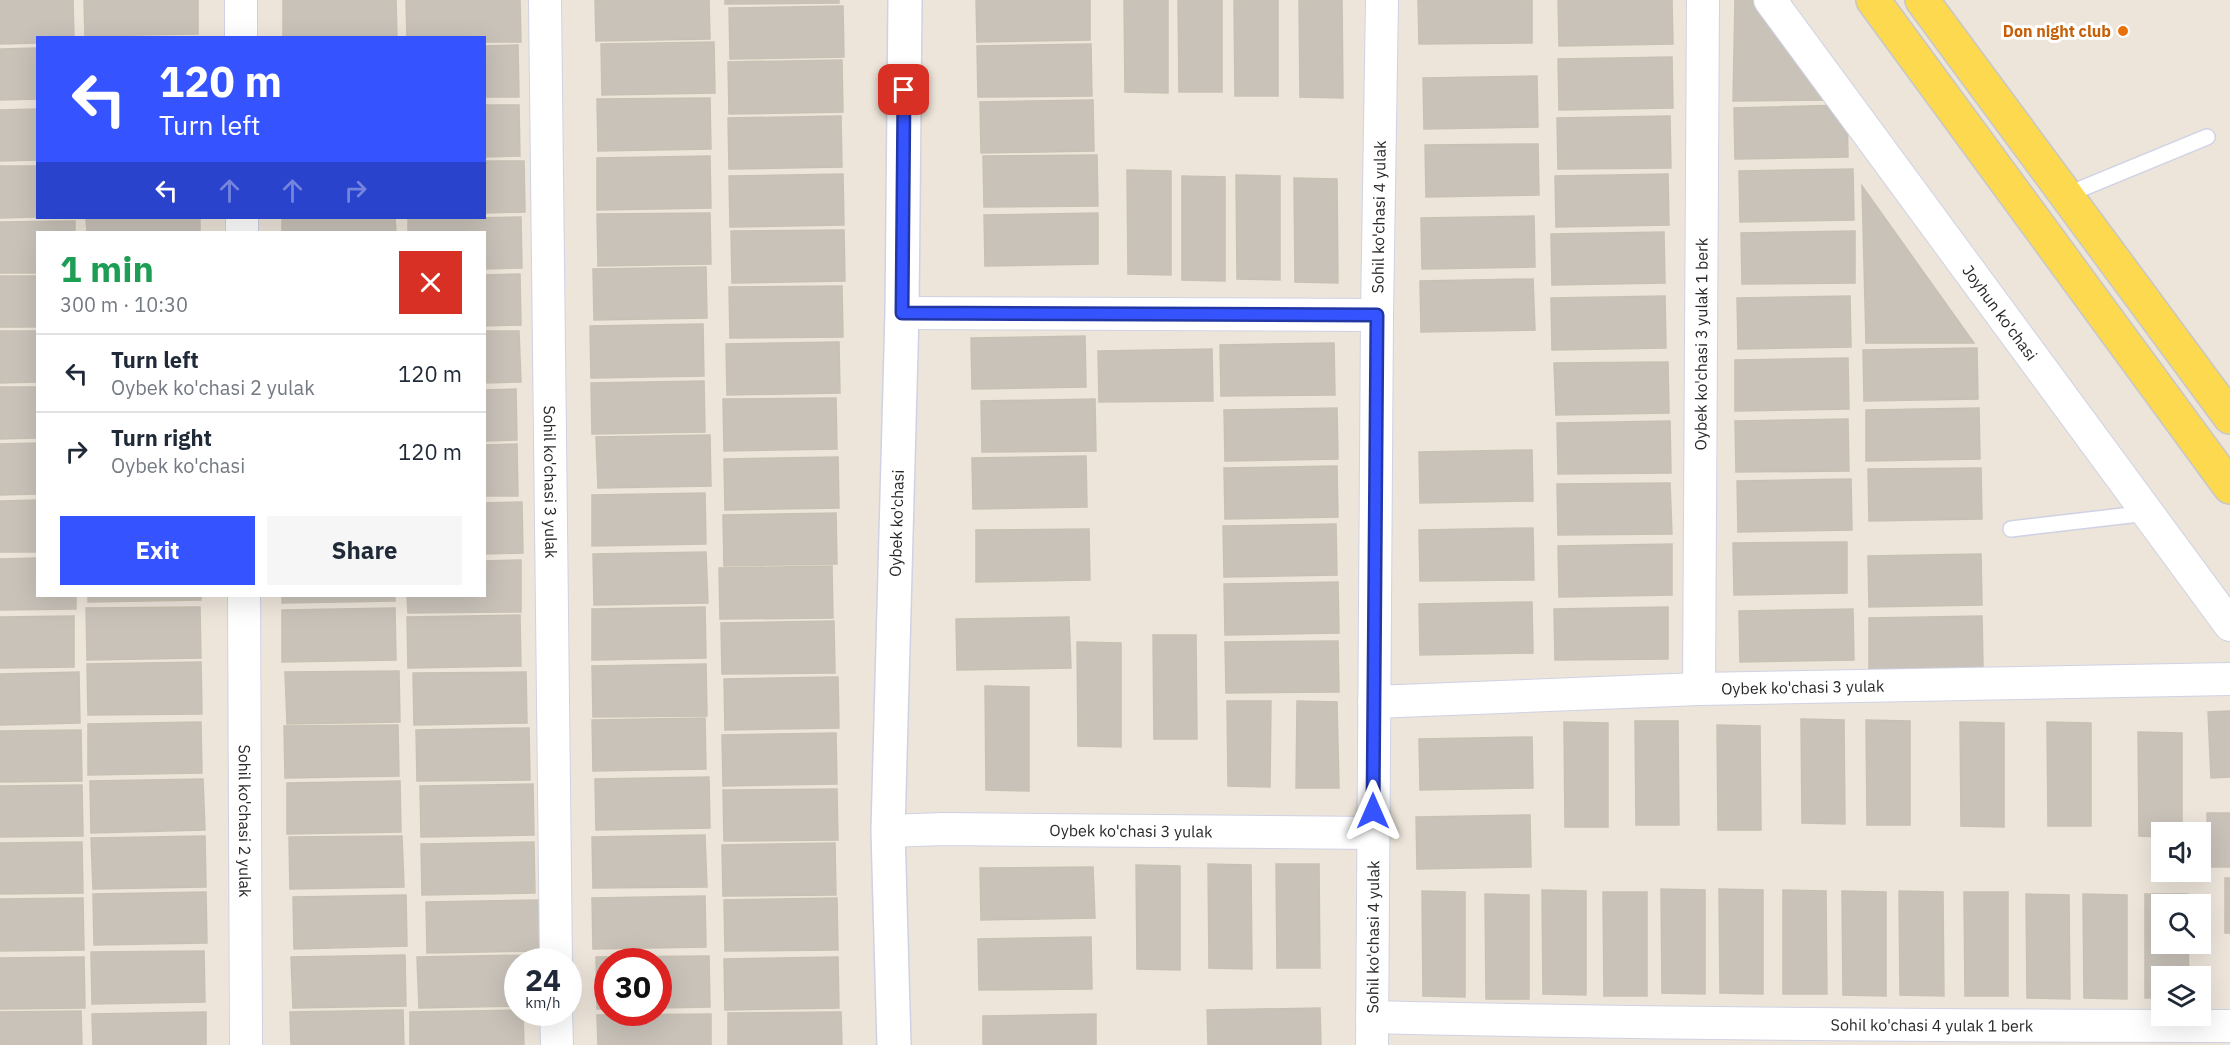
<!DOCTYPE html>
<html lang="en">
<head>
<meta charset="utf-8">
<style>
	:root { --surface:#fff; --page:#f6f6f7; --text:#1f2937; --muted:#747a83; --line:#e0e1e3; --accent:#3554ff }
	body { margin:0; font-family:"IBM Plex Sans",sans-serif; background:var(--page); color:var(--text); height:100vh; display:flex; flex-direction:column; font-size:22px; white-space:nowrap }
	* { box-sizing:border-box; margin:0 }
	p { font-size:20px; color:var(--muted) }
	.icon { flex:none; width:33px; height:33px; fill:none; stroke:currentColor; stroke-width:2; stroke-linecap:round; stroke-linejoin:round }
	.map { position:relative; flex:1; overflow:hidden }
	.panel { position:absolute; left:36px; top:231px; width:450px; height:366px; display:flex; flex-direction:column; background:var(--surface); border-radius:0px; box-shadow:0 6px 24px #0002 }
	.panel>* { flex:none }
	.guide { position:absolute; left:36px; top:36px; width:450px; height:183px; border-radius:0px; box-shadow:0 6px 24px #0002; background:#3554ff; color:#fff; overflow:hidden }
	.buttons { position:absolute; left:2151px; top:822px; display:grid; gap:12px }
	.buttons a { display:grid; place-items:center; width:60px; height:60px; border-radius:0px; background:var(--surface); box-shadow:0 6px 24px #0002; font-size:30px }
	.speed { position:absolute; left:504px; top:948px; display:flex; gap:12px; font-size:30px; font-weight:700; text-align:center }
	.speed>* { display:grid; place-content:center; width:78px; height:78px; border-radius:50%; background:var(--surface); box-shadow:0 6px 24px #0002; line-height:1 }
	.speed small { font-size:15px; font-weight:400 }
	.speed .limit { border:9px solid #d22; background:#fff; color:#111 }
	.pin { position:absolute; display:grid; place-items:center; width:51px; height:51px; color:#fff; margin:-26px; border-radius:12px; box-shadow:0 3px 9px #0006 }
	.me { position:absolute; width:66px; margin:-33px; rotate:0deg; stroke-linejoin:round; filter:drop-shadow(0 0 4px #0008) }
	.turn { display:flex; align-items:center; gap:21px; height:126px; padding:0 24px; font-size:27px }
	.turn .icon { width:78px; height:78px; stroke-width:2.5 }
	.turn b { display:block; font-size:42px; line-height:51px }
	.lanes { display:flex; align-items:center; height:57px; padding:0 24px; background:#0003; justify-content:center; gap:30px; direction:ltr }
	.lanes .off { opacity:.35 }
	.round { display:grid; place-items:center; flex:none; width:63px; height:63px; border-radius:0px; background:var(--page) }
	.overview { display:flex; align-items:center; justify-content:space-between; height:102px; padding:0 24px }
	h1 { font-size:36px; font-weight:800; line-height:45px; color:#1e9e55 }
	.primary-button { display:flex; gap:12px; margin-top:auto; padding:12px 24px }
	.primary-button a { flex:1; height:69px; border-radius:0px; background:var(--accent); color:#fff; font-size:24px; font-weight:800; line-height:69px; text-align:center }
	.primary-button a+a { background:var(--page); color:var(--text) }
	ul { padding:0; list-style:none }
	li { display:flex; align-items:center; gap:18px; height:78px; padding:0 24px; border-top:2px solid var(--line) }
	li div { flex:1 }
	li b { display:block; font-size:22px }
	li em { font-style:normal }
	.map>svg:first-child { display:block }
	.building { fill:#c8c2b9; stroke:#c8c1b3; stroke-width:1.5 }
	.lines { fill:none; stroke-linecap:round; stroke-linejoin:round }
	.service-casing { stroke:#cfd2e4; stroke-width:18 }
	.minor-casing { stroke:#cfd2e4; stroke-width:34 }
	.tertiary-casing { stroke:#cfd2e4; stroke-width:36 }
	.primary-casing { stroke:#c7c7c7; stroke-width:36 }
	.service { stroke:#fff; stroke-width:15 }
	.minor { stroke:#fff; stroke-width:32 }
	.tertiary { stroke:#fff; stroke-width:33 }
	.primary { stroke:#fdd94f; stroke-width:33 }
	.route-casing { stroke:#2237a6; stroke-width:15 }
	.route { stroke:#3554ff; stroke-width:10 }
	.food-dot { fill:#e8710a; stroke:#fff; stroke-width:2 }
	.labels { text-anchor:middle; dominant-baseline:central; stroke-width:6; stroke-linejoin:round; paint-order:stroke }
	.food-label { font-size:16px; font-weight:bold; fill:#c56008; stroke:#fff; text-anchor:end }
	.street-label { font-size:16px; fill:#292929; stroke:#fff }
</style>
</head>
<body>
<div class="map">
<svg width="2230" height="1045" viewBox="0 0 2230 1045">
	<rect width="100%" height="100%" fill="#ede5da"/>
	<path class="building" d="M 0,0 L 73,0 L 74,38 L 38,38 L 38,43 L 0,44 Z
		M 84,0 L 198,0 L 198,34 L 85,36 Z
		M 283,0 L 396,0 L 397,38 L 283,38 Z
		M 406,0 L 520,0 L 521,42 L 484,42 L 484,38 L 407,38 Z
		M 595,0 L 709,0 L 710,39 L 596,41 Z
		M 725,0 L 839,0 L 839,3 L 725,4 Z
		M 976,0 L 1090,0 L 1090,40 L 977,42 Z
		M 1124,0 L 1168,0 L 1168,93 L 1125,92 Z
		M 1178,0 L 1222,0 L 1222,92 L 1179,92 Z
		M 1234,0 L 1278,0 L 1278,96 L 1235,96 Z
		M 1299,0 L 1342,0 L 1343,98 L 1300,97 Z
		M 1418,0 L 1532,0 L 1532,43 L 1419,44 Z
		M 1558,0 L 1672,0 L 1673,44 L 1559,46 Z
		M 1735,0 L 1758,0 L 1830,100 L 1733,101 Z
		M 843,6 L 844,57 L 730,59 L 729,8 Z
		M 714,42 L 715,93 L 602,95 L 601,44 Z
		M 1091,44 L 1092,96 L 978,97 L 977,46 Z
		M 518,45 L 519,97 L 484,97 L 484,46 Z
		M 38,48 L 38,99 L 0,100 L 0,49 Z
		M 1672,57 L 1673,108 L 1559,110 L 1558,59 Z
		M 842,60 L 843,112 L 729,114 L 728,62 Z
		M 1537,76 L 1538,127 L 1424,129 L 1423,78 Z
		M 710,98 L 711,149 L 598,151 L 597,99 Z
		M 1093,100 L 1094,151 L 981,153 L 980,102 Z
		M 484,105 L 519,105 L 520,156 L 484,157 Z
		M 1847,105 L 1848,157 L 1735,159 L 1734,108 Z
		M 38,109 L 38,160 L 0,161 L 0,110 Z
		M 841,116 L 842,167 L 729,169 L 728,118 Z
		M 1670,116 L 1671,168 L 1558,169 L 1557,118 Z
		M 1538,144 L 1539,195 L 1426,197 L 1425,145 Z
		M 1097,155 L 1098,206 L 984,207 L 983,156 Z
		M 710,156 L 711,208 L 597,210 L 597,158 Z
		M 484,161 L 524,161 L 525,212 L 484,213 Z
		M 0,166 L 38,166 L 38,217 L 0,218 Z
		M 1853,169 L 1854,220 L 1740,222 L 1739,171 Z
		M 1127,170 L 1171,171 L 1171,275 L 1128,274 Z
		M 843,174 L 844,225 L 730,227 L 729,176 Z
		M 1668,174 L 1669,225 L 1556,227 L 1555,176 Z
		M 1236,175 L 1280,176 L 1280,280 L 1237,279 Z
		M 1182,176 L 1225,177 L 1225,281 L 1182,280 Z
		M 1294,178 L 1337,179 L 1338,283 L 1295,282 Z
		M 1862,186 L 1974,343 L 1866,343 Z
		M 710,213 L 711,264 L 598,266 L 597,214 Z
		M 1098,213 L 1098,264 L 985,266 L 984,215 Z
		M 1534,216 L 1535,267 L 1422,269 L 1421,218 Z
		M 521,217 L 522,268 L 484,269 L 484,232 L 408,232 L 408,219 Z
		M 86,218 L 200,218 L 200,232 L 87,232 Z
		M 395,218 L 396,232 L 282,232 L 282,219 Z
		M 75,221 L 75,232 L 38,232 L 38,273 L 0,273 L 0,222 Z
		M 844,230 L 845,281 L 732,283 L 731,231 Z
		M 1855,231 L 1855,283 L 1742,284 L 1741,233 Z
		M 1664,232 L 1665,283 L 1552,285 L 1551,234 Z
		M 706,267 L 707,318 L 594,320 L 593,269 Z
		M 520,274 L 521,325 L 484,326 L 484,275 Z
		M 0,276 L 38,276 L 38,327 L 0,327 Z
		M 1533,279 L 1535,330 L 1421,332 L 1420,281 Z
		M 842,286 L 843,337 L 730,338 L 729,287 Z
		M 1665,296 L 1666,348 L 1552,350 L 1551,298 Z
		M 1850,296 L 1851,347 L 1738,349 L 1737,298 Z
		M 703,324 L 704,376 L 591,378 L 590,326 Z
		M 0,331 L 38,331 L 38,382 L 0,383 Z
		M 484,331 L 519,331 L 521,382 L 484,383 Z
		M 1085,336 L 1086,387 L 972,389 L 971,338 Z
		M 839,342 L 840,393 L 727,395 L 726,344 Z
		M 1334,343 L 1335,395 L 1221,396 L 1220,345 Z
		M 1977,348 L 1978,399 L 1864,401 L 1863,350 Z
		M 1212,349 L 1213,401 L 1099,402 L 1098,351 Z
		M 1848,358 L 1849,409 L 1735,411 L 1735,360 Z
		M 1668,362 L 1669,413 L 1556,415 L 1554,363 Z
		M 704,381 L 705,432 L 592,434 L 591,383 Z
		M 0,387 L 38,387 L 38,438 L 0,439 Z
		M 516,389 L 517,440 L 484,441 L 484,390 Z
		M 836,398 L 837,449 L 724,451 L 723,399 Z
		M 1095,399 L 1096,451 L 982,452 L 981,401 Z
		M 1337,408 L 1338,459 L 1225,461 L 1224,410 Z
		M 1979,408 L 1980,459 L 1866,461 L 1866,410 Z
		M 1848,419 L 1849,471 L 1736,472 L 1735,421 Z
		M 1670,421 L 1671,473 L 1558,474 L 1557,423 Z
		M 710,435 L 711,486 L 598,488 L 596,437 Z
		M 38,443 L 38,494 L 0,495 L 0,444 Z
		M 517,444 L 518,496 L 484,496 L 484,445 Z
		M 1532,450 L 1533,501 L 1420,503 L 1419,452 Z
		M 1086,456 L 1087,507 L 973,509 L 972,458 Z
		M 838,457 L 839,508 L 725,510 L 724,459 Z
		M 1337,466 L 1338,517 L 1225,519 L 1224,468 Z
		M 1981,468 L 1982,519 L 1869,521 L 1868,469 Z
		M 1851,479 L 1852,530 L 1738,532 L 1737,481 Z
		M 1670,483 L 1672,534 L 1558,535 L 1557,484 Z
		M 705,493 L 706,544 L 592,546 L 592,495 Z
		M 38,500 L 38,552 L 0,552 L 0,501 Z
		M 522,502 L 523,553 L 484,554 L 484,503 Z
		M 836,513 L 837,564 L 724,566 L 723,515 Z
		M 1336,524 L 1337,575 L 1224,577 L 1223,526 Z
		M 1533,528 L 1534,580 L 1420,581 L 1419,530 Z
		M 1089,529 L 1090,580 L 976,582 L 976,530 Z
		M 1847,542 L 1847,593 L 1734,595 L 1733,543 Z
		M 1672,544 L 1672,595 L 1559,597 L 1558,546 Z
		M 706,552 L 708,603 L 594,605 L 593,554 Z
		M 1981,554 L 1982,605 L 1869,607 L 1868,556 Z
		M 38,558 L 38,596 L 76,596 L 76,609 L 0,610 L 0,559 Z
		M 521,560 L 521,612 L 408,613 L 407,596 L 484,596 L 484,561 Z
		M 832,566 L 833,618 L 720,619 L 719,568 Z
		M 1338,582 L 1339,633 L 1225,635 L 1224,584 Z
		M 88,596 L 201,596 L 201,600 L 88,602 Z
		M 282,596 L 395,596 L 395,601 L 282,603 Z
		M 1532,602 L 1533,653 L 1420,655 L 1419,604 Z
		M 200,607 L 201,658 L 87,660 L 86,608 Z
		M 705,607 L 706,658 L 592,660 L 592,609 Z
		M 1668,607 L 1668,659 L 1555,660 L 1554,609 Z
		M 395,608 L 396,660 L 282,662 L 282,610 Z
		M 1853,609 L 1854,660 L 1740,662 L 1739,611 Z
		M 520,615 L 521,666 L 408,668 L 407,617 Z
		M 74,616 L 74,667 L 0,668 L 0,617 Z
		M 1982,616 L 1983,667 L 1869,669 L 1869,618 Z
		M 1069,617 L 1071,668 L 957,670 L 956,619 Z
		M 834,621 L 835,673 L 722,674 L 721,623 Z
		M 1153,635 L 1196,635 L 1197,739 L 1154,739 Z
		M 1338,641 L 1339,692 L 1226,693 L 1225,642 Z
		M 1077,642 L 1121,643 L 1121,747 L 1078,746 Z
		M 201,662 L 202,714 L 88,715 L 87,664 Z
		M 706,664 L 707,716 L 593,717 L 592,666 Z
		M 399,671 L 400,722 L 287,724 L 285,672 Z
		M 79,672 L 80,723 L 0,725 L 0,674 Z
		M 526,672 L 527,723 L 414,725 L 413,673 Z
		M 838,677 L 839,728 L 725,730 L 724,679 Z
		M 985,686 L 1029,687 L 1029,791 L 986,790 Z
		M 1227,701 L 1271,701 L 1270,787 L 1228,786 Z
		M 1297,701 L 1337,702 L 1339,788 L 1296,788 Z
		M 2230,711 L 2230,777 L 2211,778 L 2208,712 Z
		M 705,718 L 706,769 L 593,771 L 592,720 Z
		M 1801,719 L 1844,720 L 1845,824 L 1802,823 Z
		M 1866,720 L 1910,721 L 1910,825 L 1867,825 Z
		M 1635,721 L 1678,721 L 1679,825 L 1636,825 Z
		M 201,722 L 202,773 L 88,775 L 88,724 Z
		M 1564,722 L 1608,723 L 1608,827 L 1565,827 Z
		M 1960,722 L 2004,723 L 2004,827 L 1961,826 Z
		M 2047,722 L 2091,723 L 2091,826 L 2048,826 Z
		M 398,725 L 399,776 L 285,778 L 284,726 Z
		M 1717,725 L 1760,726 L 1761,830 L 1718,830 Z
		M 529,728 L 530,780 L 417,781 L 416,730 Z
		M 81,730 L 82,781 L 0,782 L 0,731 Z
		M 2138,732 L 2182,733 L 2182,832 L 2162,832 L 2162,837 L 2139,836 Z
		M 836,733 L 837,784 L 723,786 L 722,735 Z
		M 1532,737 L 1533,788 L 1420,790 L 1419,739 Z
		M 709,777 L 710,828 L 596,830 L 595,779 Z
		M 203,779 L 205,830 L 91,833 L 90,781 Z
		M 400,781 L 401,832 L 287,834 L 287,783 Z
		M 533,784 L 534,835 L 421,837 L 420,786 Z
		M 82,785 L 83,836 L 0,837 L 0,786 Z
		M 837,789 L 838,840 L 724,841 L 723,790 Z
		M 2207,813 L 2230,813 L 2230,867 L 2208,867 Z
		M 1530,815 L 1531,867 L 1417,869 L 1416,817 Z
		M 705,835 L 707,887 L 593,888 L 592,837 Z
		M 205,836 L 206,887 L 93,889 L 91,838 Z
		M 402,836 L 404,887 L 290,889 L 289,837 Z
		M 82,842 L 83,893 L 0,894 L 0,843 Z
		M 534,842 L 535,893 L 422,895 L 421,844 Z
		M 835,843 L 836,895 L 723,896 L 722,845 Z
		M 1208,864 L 1251,865 L 1252,969 L 1209,968 Z
		M 1276,864 L 1319,864 L 1320,968 L 1277,968 Z
		M 1136,865 L 1180,866 L 1180,970 L 1137,969 Z
		M 1093,867 L 1095,918 L 981,920 L 980,868 Z
		M 2225,878 L 2230,878 L 2230,933 L 2225,933 Z
		M 1661,889 L 1705,890 L 1705,994 L 1662,993 Z
		M 1719,889 L 1763,890 L 1763,994 L 1720,993 Z
		M 1542,890 L 1586,891 L 1586,995 L 1543,994 Z
		M 1783,890 L 1826,891 L 1827,994 L 1783,994 Z
		M 1422,891 L 1465,892 L 1465,997 L 1423,996 Z
		M 1842,891 L 1886,892 L 1886,996 L 1843,995 Z
		M 1899,891 L 1943,892 L 1944,996 L 1900,995 Z
		M 206,892 L 207,943 L 94,945 L 93,894 Z
		M 1603,892 L 1647,892 L 1647,996 L 1604,996 Z
		M 1964,892 L 2008,892 L 2008,996 L 1965,996 Z
		M 1485,894 L 1529,895 L 1529,999 L 1486,999 Z
		M 2026,894 L 2069,895 L 2070,999 L 2027,998 Z
		M 2083,894 L 2127,895 L 2127,999 L 2084,998 Z
		M 2145,894 L 2188,894 L 2188,904 L 2162,904 L 2162,944 L 2188,944 L 2189,976 L 2162,976 L 2162,998 L 2145,998 Z
		M 406,895 L 407,946 L 294,949 L 293,897 Z
		M 705,896 L 706,947 L 593,949 L 592,898 Z
		M 83,898 L 84,950 L 0,951 L 0,899 Z
		M 837,898 L 838,950 L 725,951 L 724,900 Z
		M 539,900 L 541,951 L 427,953 L 426,902 Z
		M 1091,937 L 1092,989 L 979,990 L 978,939 Z
		M 204,951 L 205,1002 L 92,1004 L 91,952 Z
		M 405,955 L 406,1006 L 293,1008 L 291,957 Z
		M 531,955 L 531,962 L 518,962 L 518,1006 L 419,1008 L 417,957 Z
		M 709,956 L 710,1007 L 658,1008 L 658,962 L 608,962 L 608,1009 L 597,1009 L 596,957 Z
		M 84,957 L 85,1008 L 0,1009 L 0,958 Z
		M 838,957 L 839,1008 L 725,1010 L 724,959 Z
		M 1320,1008 L 1321,1045 L 1208,1045 L 1207,1010 Z
		M 403,1010 L 404,1045 L 291,1045 L 290,1012 Z
		M 518,1010 L 518,1012 L 523,1012 L 524,1045 L 410,1045 L 410,1012 Z
		M 81,1011 L 82,1045 L 0,1045 L 0,1012 Z
		M 206,1012 L 206,1045 L 93,1045 L 92,1014 Z
		M 841,1012 L 842,1045 L 728,1045 L 728,1013 Z
		M 711,1014 L 711,1045 L 598,1045 L 597,1015 Z
		M 1096,1014 L 1096,1045 L 983,1045 L 983,1016 Z"/>
	<g class="lines">
		<g class="service-casing">
			<path id="service" d="M 2066,195 L 2207,137
				M 2011,529 L 2148,513"/>
		</g>
		<g class="minor-casing">
			<g id="minor">
				<path d="M 241,0 L 241,38"/>
				<path id="s1" d="M 545,0 L 556,962"/>
				<path id="s2" d="M 1770,0 L 2230,625"/>
				<path d="M 242,218 L 242,232"/>
				<path d="M 902,313 L 1377,315"/>
				<path id="s3" d="M 244,596 L 246,1045"/>
				<path id="s4" d="M 1699,689 L 1703,0"/>
				<path id="s5" d="M 1374,702 L 1699,689 L 2230,679"/>
				<path id="s6" d="M 888,831 L 944,829 L 1373,833"/>
				<path d="M 556,1012 L 557,1045"/>
				<path id="s7" d="M 1372,1017 C 1658,1024 1944,1026 2230,1026"/>
				<path id="s8" d="M 1372,1045 L 1377,315 L 1382,0"/>
			</g>
		</g>
		<g class="tertiary-casing">
			<g id="tertiary">
				<path id="s9" d="M 894,1045 L 888,831 L 902,313 L 905,0"/>
			</g>
		</g>
		<g class="primary-casing">
			<path id="primary" d="M 1873,0 L 2230,487
				M 1922,0 L 2230,417"/>
		</g>
		<use href="#service" class="service"/>
		<use href="#minor" class="minor"/>
		<use href="#tertiary" class="tertiary"/>
		<use href="#primary" class="primary"/>
	</g>
	<g class="lines">
		<g class="route-casing">
			<path id="route" d="M 904,90 L 902,313 L 1377,315 L 1373,811"/>
		</g>
		<use href="#route" class="route"/>
	</g>
	<circle class="food-dot" cx="2123" cy="31" r="6"/>
	<g class="labels">
		<g class="food-label">
			<text x="2111" y="31">Don night club</text>
		</g>
		<g class="street-label">
			<text stroke="none"><textPath href="#s8" startOffset="828">Sohil ko'chasi 4 yulak</textPath></text>
			<text stroke="none"><textPath href="#s2" startOffset="388">Joyhun ko'chasi</textPath></text>
			<text stroke="none"><textPath href="#s4" startOffset="345">Oybek ko'chasi 3 yulak 1 berk</textPath></text>
			<text stroke="none"><textPath href="#s1" startOffset="482">Sohil ko'chasi 3 yulak</textPath></text>
			<text stroke="none"><textPath href="#s9" startOffset="522">Oybek ko'chasi</textPath></text>
			<text stroke="none"><textPath href="#s5" startOffset="429">Oybek ko'chasi 3 yulak</textPath></text>
			<text stroke="none"><textPath href="#s3" startOffset="225">Sohil ko'chasi 2 yulak</textPath></text>
			<text stroke="none"><textPath href="#s6" startOffset="243">Oybek ko'chasi 3 yulak</textPath></text>
			<text stroke="none"><textPath href="#s8" startOffset="108">Sohil ko'chasi 4 yulak</textPath></text>
			<text stroke="none"><textPath href="#s7" startOffset="560">Sohil ko'chasi 4 yulak 1 berk</textPath></text>
		</g>
	</g>
</svg>
<div class="buttons">
<a><svg class="icon" aria-label="sound" viewBox="0 0 24 24"><path d="M4 9h4l5-4v14l-5-4H4zM17 9q2 3 0 6"/></svg></a>
<a><svg class="icon" aria-label="search" viewBox="0 0 24 24"><circle cx="10" cy="10" r="6"/><path d="M15 15l6 6"/></svg></a>
<a><svg class="icon" aria-label="layers" viewBox="0 0 24 24"><path d="M12 4l9 5-9 5-9-5zM3 14l9 5 9-5"/></svg></a>
</div>
<div class="speed"><div>24<small>km/h</small></div><div class="limit">30</div></div>
<div class="pin" style="left:904px;top:90px;background:#d93025"><svg class="icon" aria-label="arrive" viewBox="0 0 24 24"><path d="M6 21V4h12l-3 4 3 4H6"/></svg></div>
<svg class="me" style="left:1373px;top:811px" viewBox="-20 -20 40 40"><path d="M0-17L14 15 0 8-14 15z" fill="#3554ff" stroke="#fff" stroke-width="4"/></svg>
<div class="guide">
<div class="turn"><svg class="icon" aria-label="left" viewBox="0 0 24 24"><path d="M17 20v-9H6M10 6l-5 5 5 5"/></svg><div><b>120 m</b>Turn left</div></div>
<div class="lanes"><svg class="icon" aria-label="left" viewBox="0 0 24 24"><path d="M17 20v-9H6M10 6l-5 5 5 5"/></svg><svg class="icon off" aria-label="ahead" viewBox="0 0 24 24"><path d="M12 20V5M6 11l6-6 6 6"/></svg><svg class="icon off" aria-label="ahead" viewBox="0 0 24 24"><path d="M12 20V5M6 11l6-6 6 6"/></svg><svg class="icon off" aria-label="right" viewBox="0 0 24 24"><path d="M7 20v-9h11M14 6l5 5-5 5"/></svg></div>
</div>
<section class="panel">
<div class="overview"><div><h1>1 min</h1><p>300 m · 10:30</p></div><a class="round" style="background:#d93025;color:#fff"><svg class="icon" aria-label="close" viewBox="0 0 24 24"><path d="M6 6l12 12M18 6L6 18"/></svg></a></div>
<ul>
<li><svg class="icon" aria-label="left" viewBox="0 0 24 24"><path d="M17 20v-9H6M10 6l-5 5 5 5"/></svg><div><b>Turn left</b><p>Oybek ko'chasi 2 yulak</p></div><em>120 m</em></li>
<li><svg class="icon" aria-label="right" viewBox="0 0 24 24"><path d="M7 20v-9h11M14 6l5 5-5 5"/></svg><div><b>Turn right</b><p>Oybek ko'chasi</p></div><em>120 m</em></li>
</ul>
<div class="primary-button"><a>Exit</a><a>Share</a></div>
</section>
</div>
</body>
</html>
